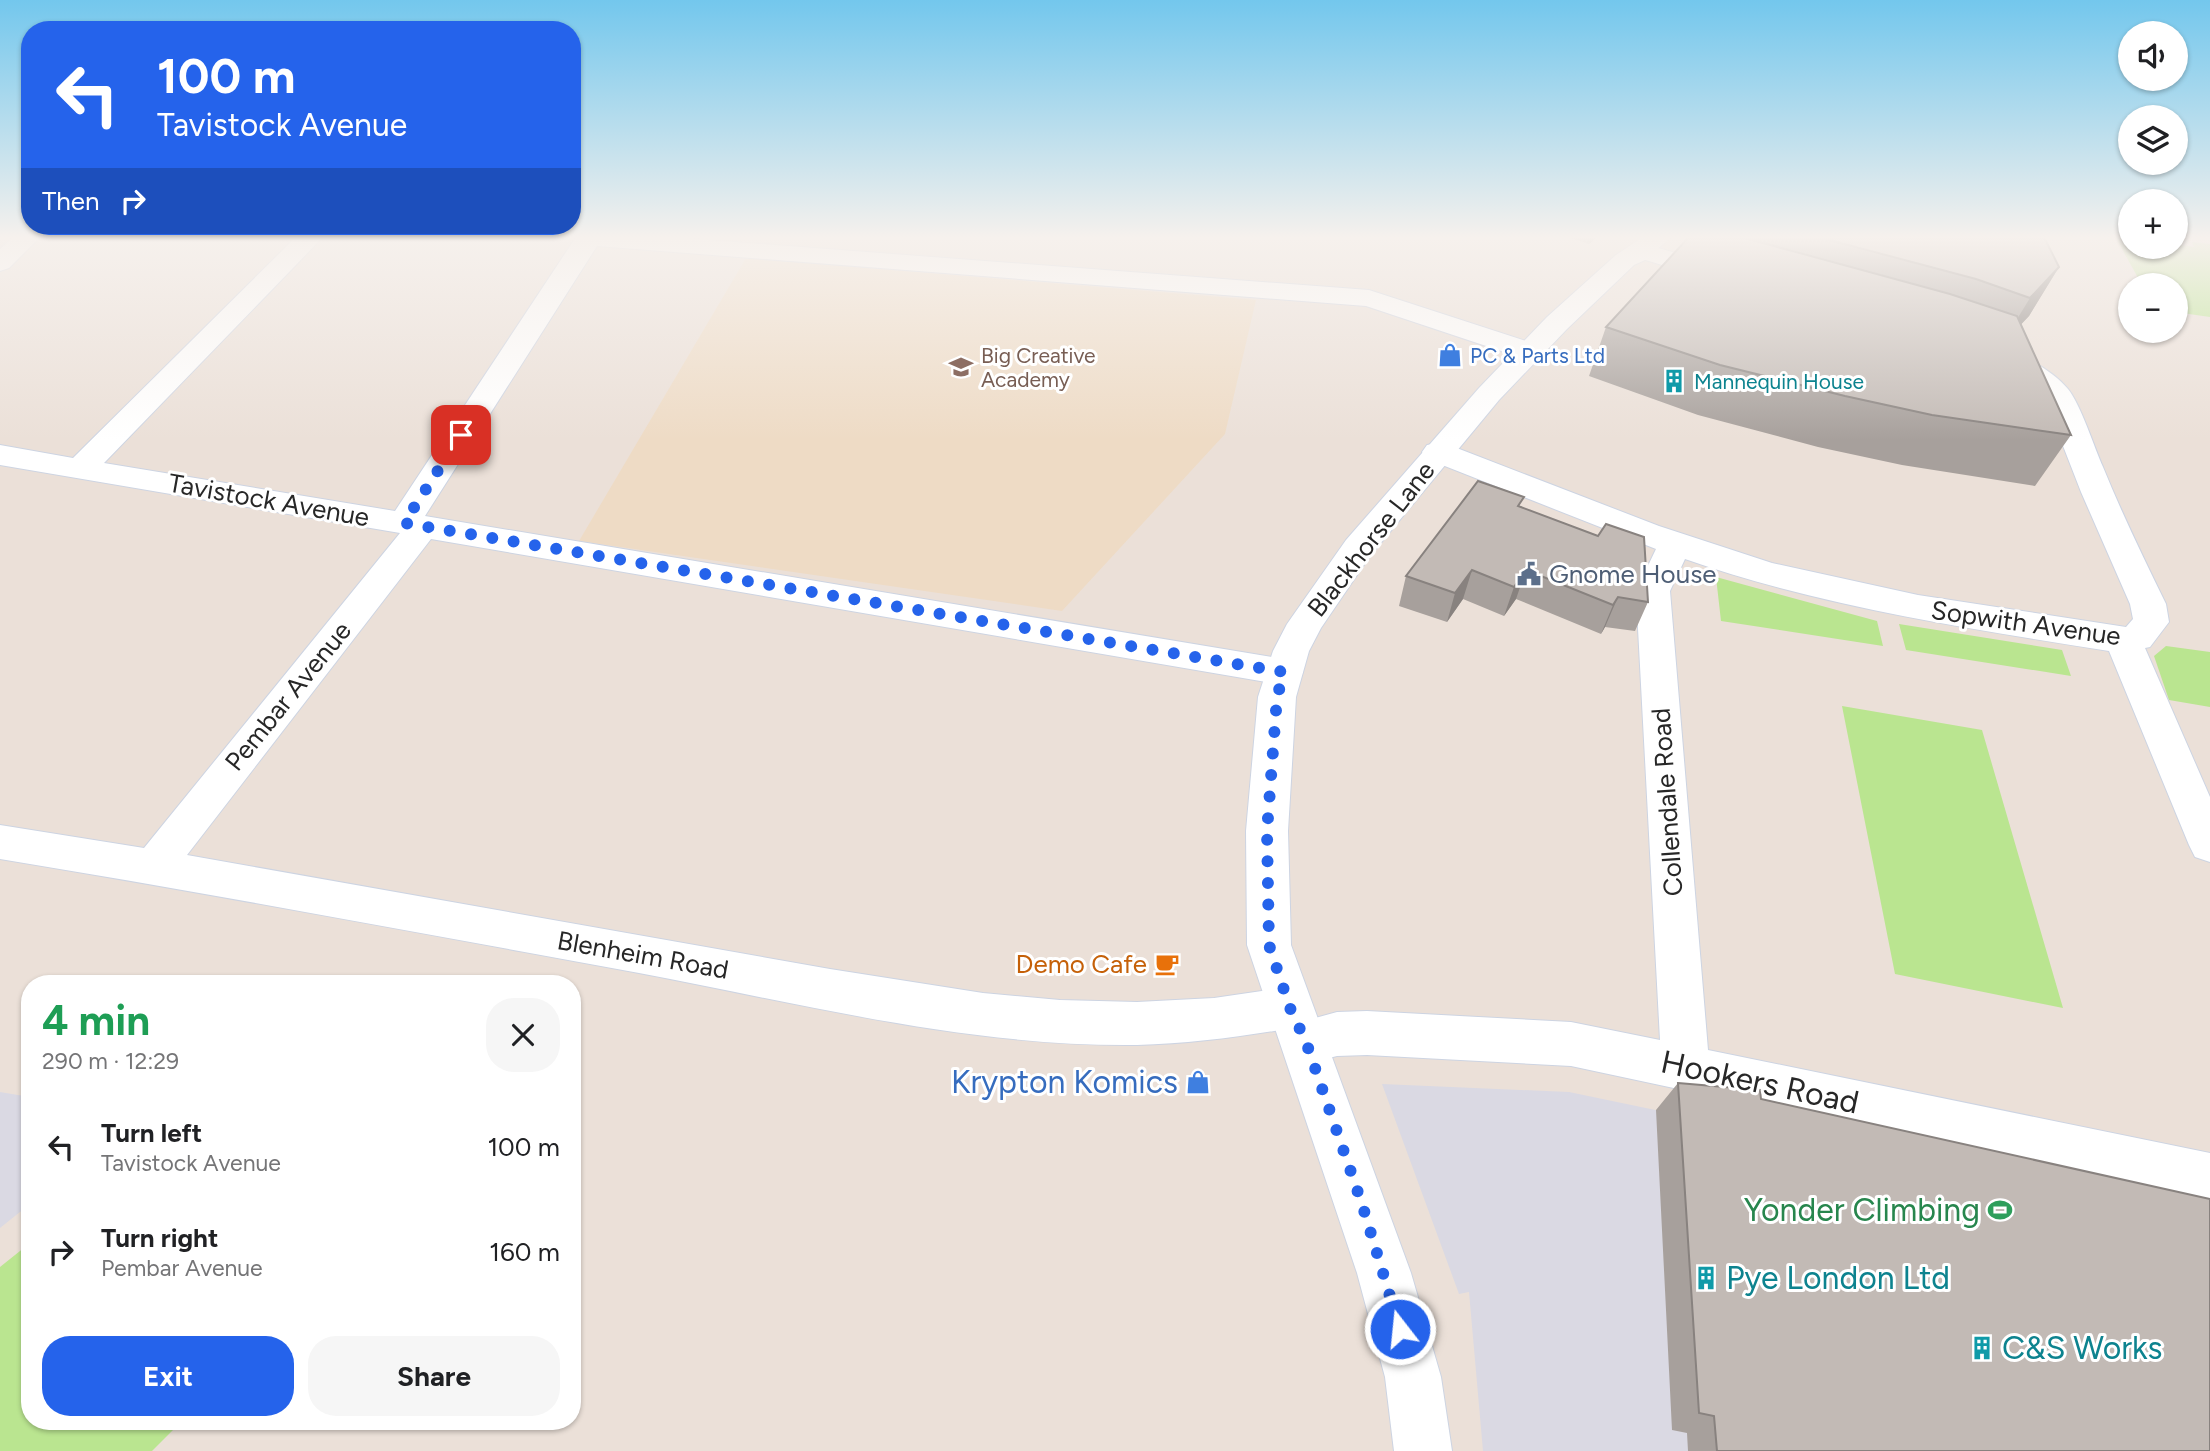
<!DOCTYPE html>
<html lang="en">
<head>
<meta charset="utf-8">
<style>
	:root { --surface:#fff; --page:#f6f6f6; --text:#202124; --muted:#757577; --accent:#2563eb }
	body { margin:0; font-family:Figtree,sans-serif; background:var(--page); color:var(--text); height:100vh; display:flex; flex-direction:column; font-size:26px; white-space:nowrap }
	* { box-sizing:border-box; margin:0 }
	p { font-size:23px; color:var(--muted) }
	.icon { flex:none; width:38px; height:38px; fill:none; stroke:currentColor; stroke-width:2; stroke-linecap:round; stroke-linejoin:round }
	.map { position:relative; flex:1; overflow:hidden }
	.drawer { position:absolute; left:21px; top:975px; width:560px; height:455px; display:flex; flex-direction:column; background:var(--surface); border-radius:28px; box-shadow:0 2px 5px #0004 }
	.drawer>* { flex:none }
	.banner { position:absolute; left:21px; top:21px; width:560px; height:214px; border-radius:28px; box-shadow:0 2px 5px #0004; background:#2563eb; color:#fff; overflow:hidden }
	.buttons { position:absolute; left:2118px; top:21px; display:grid; gap:14px }
	.buttons a { display:grid; place-items:center; width:70px; height:70px; border-radius:50%; background:var(--surface); box-shadow:0 2px 5px #0004; font-size:35px }
	.pin { position:absolute; display:grid; place-items:center; width:60px; height:60px; color:#fff; margin:-30px; border-radius:14px; box-shadow:0 4px 10px #0006 }
	.me { position:absolute; width:77px; margin:-38px; rotate:344deg; stroke-linejoin:round; filter:drop-shadow(0 0 5px #0008) }
	.turn { display:flex; align-items:center; gap:24px; height:147px; padding:0 21px; font-size:32px }
	.turn .icon { width:91px; height:91px; stroke-width:2.5 }
	.turn b { display:block; font-size:49px; line-height:60px }
	.then { display:flex; align-items:center; height:66px; padding:0 21px; background:#0003; gap:14px; font-size:26px }
	.round { display:grid; place-items:center; flex:none; width:74px; height:74px; border-radius:28px; background:var(--page) }
	.head { display:flex; align-items:center; justify-content:space-between; height:119px; padding:0 21px }
	h1 { font-size:42px; font-weight:700; line-height:52px; color:#1e9e55 }
	.button { display:flex; gap:14px; margin-top:auto; padding:14px 21px }
	.button a { flex:1; height:80px; border-radius:28px; background:var(--accent); color:#fff; font-size:28px; font-weight:700; line-height:80px; text-align:center }
	.button a+a { background:var(--page); color:var(--text) }
	ul { padding:0; list-style:none }
	li { display:flex; align-items:center; gap:21px; height:105px; padding:0 21px }
	li div { flex:1 }
	li b { display:block; font-size:26px }
	li em { font-style:normal }
	.map>svg:first-child { display:block }
	.industrial { fill:#dad9e3 }
	.education { fill:#eedbc5 }
	.green { fill:#bae590 }
	.lines { fill:none; stroke-linecap:round; stroke-linejoin:round }
	.street-casing { stroke:#cdd4e2; stroke-width:2 }
	.secondary-casing { stroke:#cdd4e2; stroke-width:2 }
	.street { fill:#fff; fill-rule:evenodd }
	.secondary { fill:#fff; fill-rule:evenodd }
	.wall { fill:#a7a09c }
	.shaded-wall { fill:#88827f }
	.building { fill:#c2bab5; stroke:#88827f; stroke-width:2 }
	.route { stroke:#2563eb; stroke-width:12; stroke-dasharray:0 21.6 }
	.labels { text-anchor:middle; dominant-baseline:central; stroke-width:6; stroke-linejoin:round; paint-order:stroke }
	.far-education-label { font-size:21px; fill:#785e54; stroke:#fff; text-anchor:start }
	.far-shop-label { font-size:21px; fill:#366cbe; stroke:#fff; text-anchor:start }
	.far-culture-label { font-size:21px; fill:#0d838f; stroke:#fff; text-anchor:start }
	.street-label { font-size:26px; fill:#272727; stroke:#fff }
	.service-label { font-size:26px; fill:#4e5e75; stroke:#fff; text-anchor:start }
	.food-label { font-size:26px; fill:#c56008; stroke:#fff; text-anchor:end }
	.near-shop-label { font-size:32px; fill:#366cbe; stroke:#fff; text-anchor:end }
	.near-street-label { font-size:32px; fill:#272727; stroke:#fff }
	.near-leisure-label { font-size:32px; fill:#27864d; stroke:#fff; text-anchor:end }
	.near-culture-label { font-size:32px; fill:#0d838f; stroke:#fff; text-anchor:start }
</style>
</head>
<body>
<div class="map">
<svg width="2210" height="1451" viewBox="0 0 2210 1451">
	<rect width="100%" height="100%" fill="#ebe0d8"/>
	<path class="industrial" d="M 1382,1084 L 1569,1092 L 2210,1226 L 2210,1451 L 1483,1451 L 1469,1292 L 1459,1294 Z
		M 0,1092 L 30,1097 L 30,1204 L 0,1228 Z"/>
	<path class="education" d="M 746,258 L 1256,300 L 1225,434 L 1062,611 L 579,541 Z"/>
	<path class="green" d="M 2116,238 L 2130,239 L 2130,247 L 2175,247 L 2175,244 L 2194,247 L 2192,242 L 2210,244 L 2210,317 L 2175,312 L 2175,285 L 2142,285 Z
		M 1716,577 L 1877,621 L 1883,646 L 1721,621 Z
		M 1899,624 L 2062,650 L 2071,676 L 1906,650 Z
		M 2166,646 L 2210,652 L 2210,707 L 2169,700 L 2154,656 Z
		M 1842,706 L 1982,730 L 2063,1008 L 1895,974 Z
		M 30,1243 L 30,1421 L 182,1421 L 152,1451 L 0,1451 L 0,1267 Z"/>
	<g class="lines">
		<g class="street-casing">
			<path id="street" d="M 13,237 L 40,237 L 9,268 L 0,271 L 0,249 Z
				M 296,237 L 323,237 L 104,463 L 395,511 L 576,237 L 668,237 L 1369,290 L 1541,346 L 1545,352 L 1541,358 L 1531,361 L 1366,306 L 597,246 L 425,516 L 1284,659 L 1297,662 L 1303,672 L 1297,682 L 1284,685 L 431,539 L 187,855 L 830,969 L 983,993 L 1060,1000 L 1137,1002 L 1214,998 L 1290,987 L 1306,993 L 1313,1008 L 1308,1020 L 1337,1012 L 1367,1011 L 1571,1022 L 1660,1040 L 1636,591 L 1656,549 L 1427,459 L 1422,452 L 1427,445 L 1438,443 L 1449,445 L 1659,526 L 1772,563 L 1918,595 L 2126,627 L 2133,619 L 2130,604 L 2081,492 L 2044,397 C 2028,383 2001,377 1990,360 L 1994,354 C 2017,348 2053,371 2068,389 C 2081,405 2094,447 2103,467 C 2122,514 2144,559 2166,604 L 2169,622 L 2150,647 L 2145,648 L 2210,797 L 2210,862 L 2195,857 L 2189,845 L 2109,651 C 1966,628 1823,607 1685,559 L 1670,591 L 1708,1050 L 2210,1153 L 2210,1203 L 1571,1066 L 1367,1055 L 1337,1056 L 1305,1064 L 1288,1057 L 1281,1042 L 1287,1029 C 1237,1037 1188,1044 1137,1045 C 969,1047 803,1004 639,973 C 426,934 214,894 0,859 L 0,825 L 144,848 L 400,533 L 0,465 L 0,445 L 73,458 Z
				M 1641,243 L 1728,268 L 1732,274 L 1728,280 L 1719,282 L 1632,256 L 1628,251 L 1632,246 Z"/>
		</g>
		<g class="secondary-casing">
			<path id="secondary" d="M 1643,237 L 1671,237 L 1645,260 L 1634,265 L 1567,329 L 1499,400 L 1370,556 L 1321,628 L 1309,651 L 1296,697 L 1288,831 L 1291,945 L 1411,1273 L 1441,1377 L 1452,1451 L 1394,1451 L 1385,1377 L 1357,1273 L 1247,945 L 1246,831 L 1258,697 L 1273,651 L 1287,624 L 1346,540 L 1479,388 L 1547,317 L 1616,255 Z"/>
		</g>
		<use href="#street" class="street"/>
		<use href="#secondary" class="secondary"/>
	</g>
	<path class="wall" d="M 1568,237 L 1597,237 L 1589,244 Z
		M 1689,237 L 2044,237 L 2059,267 L 2029,316 L 2021,324 L 2071,435 L 2035,486 L 1902,465 L 1818,447 L 1698,415 L 1589,376 L 1606,327 Z
		M 1521,506 L 1648,602 L 1635,631 L 1605,627 L 1601,634 L 1516,599 L 1504,616 L 1463,599 L 1447,622 L 1399,606 L 1406,576 Z
		M 1678,1083 L 1761,1099 L 2210,1451 L 1688,1451 L 1687,1433 L 1672,1430 L 1656,1110 Z"/>
	<path class="shaded-wall" d="M 1592,237 L 1597,237 L 1589,244 Z
		M 2059,267 L 2029,316 L 2000,347 L 2030,298 Z
		M 1472,570 L 1463,599 L 1447,622 L 1455,593 Z
		M 1526,570 L 1516,599 L 1504,616 L 1514,587 Z
		M 1618,597 L 1605,627 L 1601,634 L 1613,605 Z"/>
	<path class="building" d="M 1689,237 L 1741,237 L 1950,294 L 2017,316 L 2071,435 L 1932,415 L 1845,396 L 1720,365 L 1606,327 Z
		M 1818,237 L 2044,237 L 2059,267 L 2030,298 L 1976,279 Z
		M 1478,481 L 1524,497 L 1518,506 L 1598,536 L 1606,524 L 1644,537 L 1648,602 L 1618,597 L 1613,605 L 1526,570 L 1514,587 L 1472,570 L 1455,593 L 1406,576 Z
		M 1678,1083 L 1760,1090 L 1761,1099 L 2210,1199 L 2210,1451 L 1717,1451 L 1714,1416 L 1699,1413 Z"/>
	<linearGradient id="sky" x2="0" y2="1"><stop stop-color="#73c7ed"/><stop offset="0.54" stop-color="#f6f1ed"/><stop offset="1" stop-color="#f6f1ed" stop-opacity="0"/></linearGradient>
	<rect width="2210" height="440" fill="url(#sky)"/>
	<g class="lines">
		<path class="route" d="M 461,435 L 404,523 L 1284,672 L 1277,697 L 1267,831 L 1269,945 L 1290,1008 L 1306,1042 L 1362,1204 L 1400,1329"/>
	</g>
	<defs>
		<g id="shop-bare" transform="scale(1.89)"><path d="M-5-2.5h2.3a2.7 3.5 0 0 1 5.4 0H5L5.5 6h-11ZM-1.5-2.5h3a1.5 2.3 0 0 0-3 0Z" fill="#3f7fe0" stroke="#fff" stroke-width="2.5" paint-order="stroke"/></g>
		<g id="university-bare" transform="scale(1.89)"><path d="M0-5L7-2L0 1L-7-2ZM-4 1L0 2.5L4 1V4Q0 6-4 4Z" fill="#8d6e63" stroke="#fff" stroke-width="2.5" paint-order="stroke"/></g>
		<g id="building-bare" transform="scale(1.89)"><path d="M-4-6H4V6H1V3H-1V6H-4ZM-2.5-4.3h1.7v1.8h-1.7ZM.8-4.3h1.7v1.8H.8ZM-2.5-1h1.7V.8h-1.7ZM.8-1h1.7V.8H.8Z" fill="#0f9aa8" stroke="#fff" stroke-width="2.5" paint-order="stroke"/></g>
		<g id="civic-bare" transform="scale(1.89)"><path d="M-.6-6.5H3V-4.5H.6V-3L4-1V1h2V6H-6V1h2V-1L-.6-3ZM-1.2 2.5V6h2.4V2.5Z" fill="#5c6f8a" stroke="#fff" stroke-width="2.5" paint-order="stroke"/></g>
		<g id="cafe-bare" transform="scale(1.89)"><path d="M-5.5-4.5H6V0H3Q3 3.5 0 3.5H-2.5Q-5.5 3.5-5.5 0ZM3-3.2v2h1.7v-2ZM-6 4.5H4V6H-6Z" fill="#e8710a" stroke="#fff" stroke-width="2.5" paint-order="stroke"/></g>
		<g id="stadium-bare" transform="scale(1.89)"><path d="M0-5a6.5 5 0 1 0 0 10a6.5 5 0 1 0 0-10ZM-3.5-1.8h7v3.6h-7Z" fill="#2e9e5b" stroke="#fff" stroke-width="2.5" paint-order="stroke"/></g>
	</defs>
	<g fill-rule="evenodd">
		<use href="#shop-bare" x="1450" y="355"/>
		<use href="#university-bare" x="961" y="367"/>
		<use href="#building-bare" x="1674" y="381"/>
		<use href="#civic-bare" x="1529" y="574"/>
		<use href="#cafe-bare" x="1167" y="964"/>
		<use href="#shop-bare" x="1198" y="1082"/>
		<use href="#stadium-bare" x="2000" y="1210"/>
		<use href="#building-bare" x="1706" y="1278"/>
		<use href="#building-bare" x="1982" y="1348"/>
	</g>
	<g class="labels">
		<g class="far-education-label">
			<text x="981" y="355">Big Creative<tspan x="981" dy="24">Academy</tspan></text>
		</g>
		<g class="far-shop-label">
			<text x="1470" y="355">PC &amp; Parts Ltd</text>
		</g>
		<g class="far-culture-label">
			<text x="1694" y="381">Mannequin House</text>
		</g>
		<g class="street-label">
			<text transform="translate(269 500) rotate(10)">Tavistock Avenue</text>
			<text transform="translate(1371 539) rotate(-52)">Blackhorse Lane</text>
			<text transform="translate(2026 623) rotate(8)">Sopwith Avenue</text>
			<text transform="translate(288 696) rotate(-51)">Pembar Avenue</text>
			<text transform="translate(1667 802) rotate(-94)">Collendale Road</text>
			<text transform="translate(643 955) rotate(10)">Blenheim Road</text>
		</g>
		<g class="service-label">
			<text x="1549" y="574">Gnome House</text>
		</g>
		<g class="food-label">
			<text x="1147" y="964">Demo Cafe</text>
		</g>
		<g class="near-shop-label">
			<text x="1178" y="1082">Krypton Komics</text>
		</g>
		<g class="near-street-label">
			<text transform="translate(1760 1082) rotate(12)">Hookers Road</text>
		</g>
		<g class="near-leisure-label">
			<text x="1980" y="1210">Yonder Climbing</text>
		</g>
		<g class="near-culture-label">
			<text x="1726" y="1278">Pye London Ltd</text>
			<text x="2002" y="1348">C&amp;S Works</text>
		</g>
	</g>
</svg>
<div class="buttons">
<a><svg class="icon" aria-label="sound" viewBox="0 0 24 24"><path d="M4 9h4l5-4v14l-5-4H4zM17 9q2 3 0 6"/></svg></a>
<a><svg class="icon" aria-label="layers" viewBox="0 0 24 24"><path d="M12 4l9 5-9 5-9-5zM3 14l9 5 9-5"/></svg></a>
<a>+</a>
<a>−</a>
</div>
<div class="pin" style="left:461px;top:435px;background:#d93025"><svg class="icon" aria-label="arrive" viewBox="0 0 24 24"><path d="M6 21V4h12l-3 4 3 4H6"/></svg></div>
<svg class="me" style="left:1400px;top:1329px" viewBox="-20 -20 40 40"><circle r="17" fill="#2563eb" stroke="#fff" stroke-width="3"/><path d="M0-11L8 9 0 5-8 9z" fill="#fff"/></svg>
<div class="banner">
<div class="turn"><svg class="icon" aria-label="left" viewBox="0 0 24 24"><path d="M17 20v-9H6M10 6l-5 5 5 5"/></svg><div><b>100 m</b>Tavistock Avenue</div></div>
<div class="then">Then<svg class="icon" aria-label="right" viewBox="0 0 24 24"><path d="M7 20v-9h11M14 6l5 5-5 5"/></svg></div>
</div>
<section class="drawer">
<div class="head"><div><h1>4 min</h1><p>290 m · 12:29</p></div><a class="round"><svg class="icon" aria-label="close" viewBox="0 0 24 24"><path d="M6 6l12 12M18 6L6 18"/></svg></a></div>
<ul>
<li><svg class="icon" aria-label="left" viewBox="0 0 24 24"><path d="M17 20v-9H6M10 6l-5 5 5 5"/></svg><div><b>Turn left</b><p>Tavistock Avenue</p></div><em>100 m</em></li>
<li><svg class="icon" aria-label="right" viewBox="0 0 24 24"><path d="M7 20v-9h11M14 6l5 5-5 5"/></svg><div><b>Turn right</b><p>Pembar Avenue</p></div><em>160 m</em></li>
</ul>
<div class="button"><a>Exit</a><a>Share</a></div>
</section>
</div>
</body>
</html>
